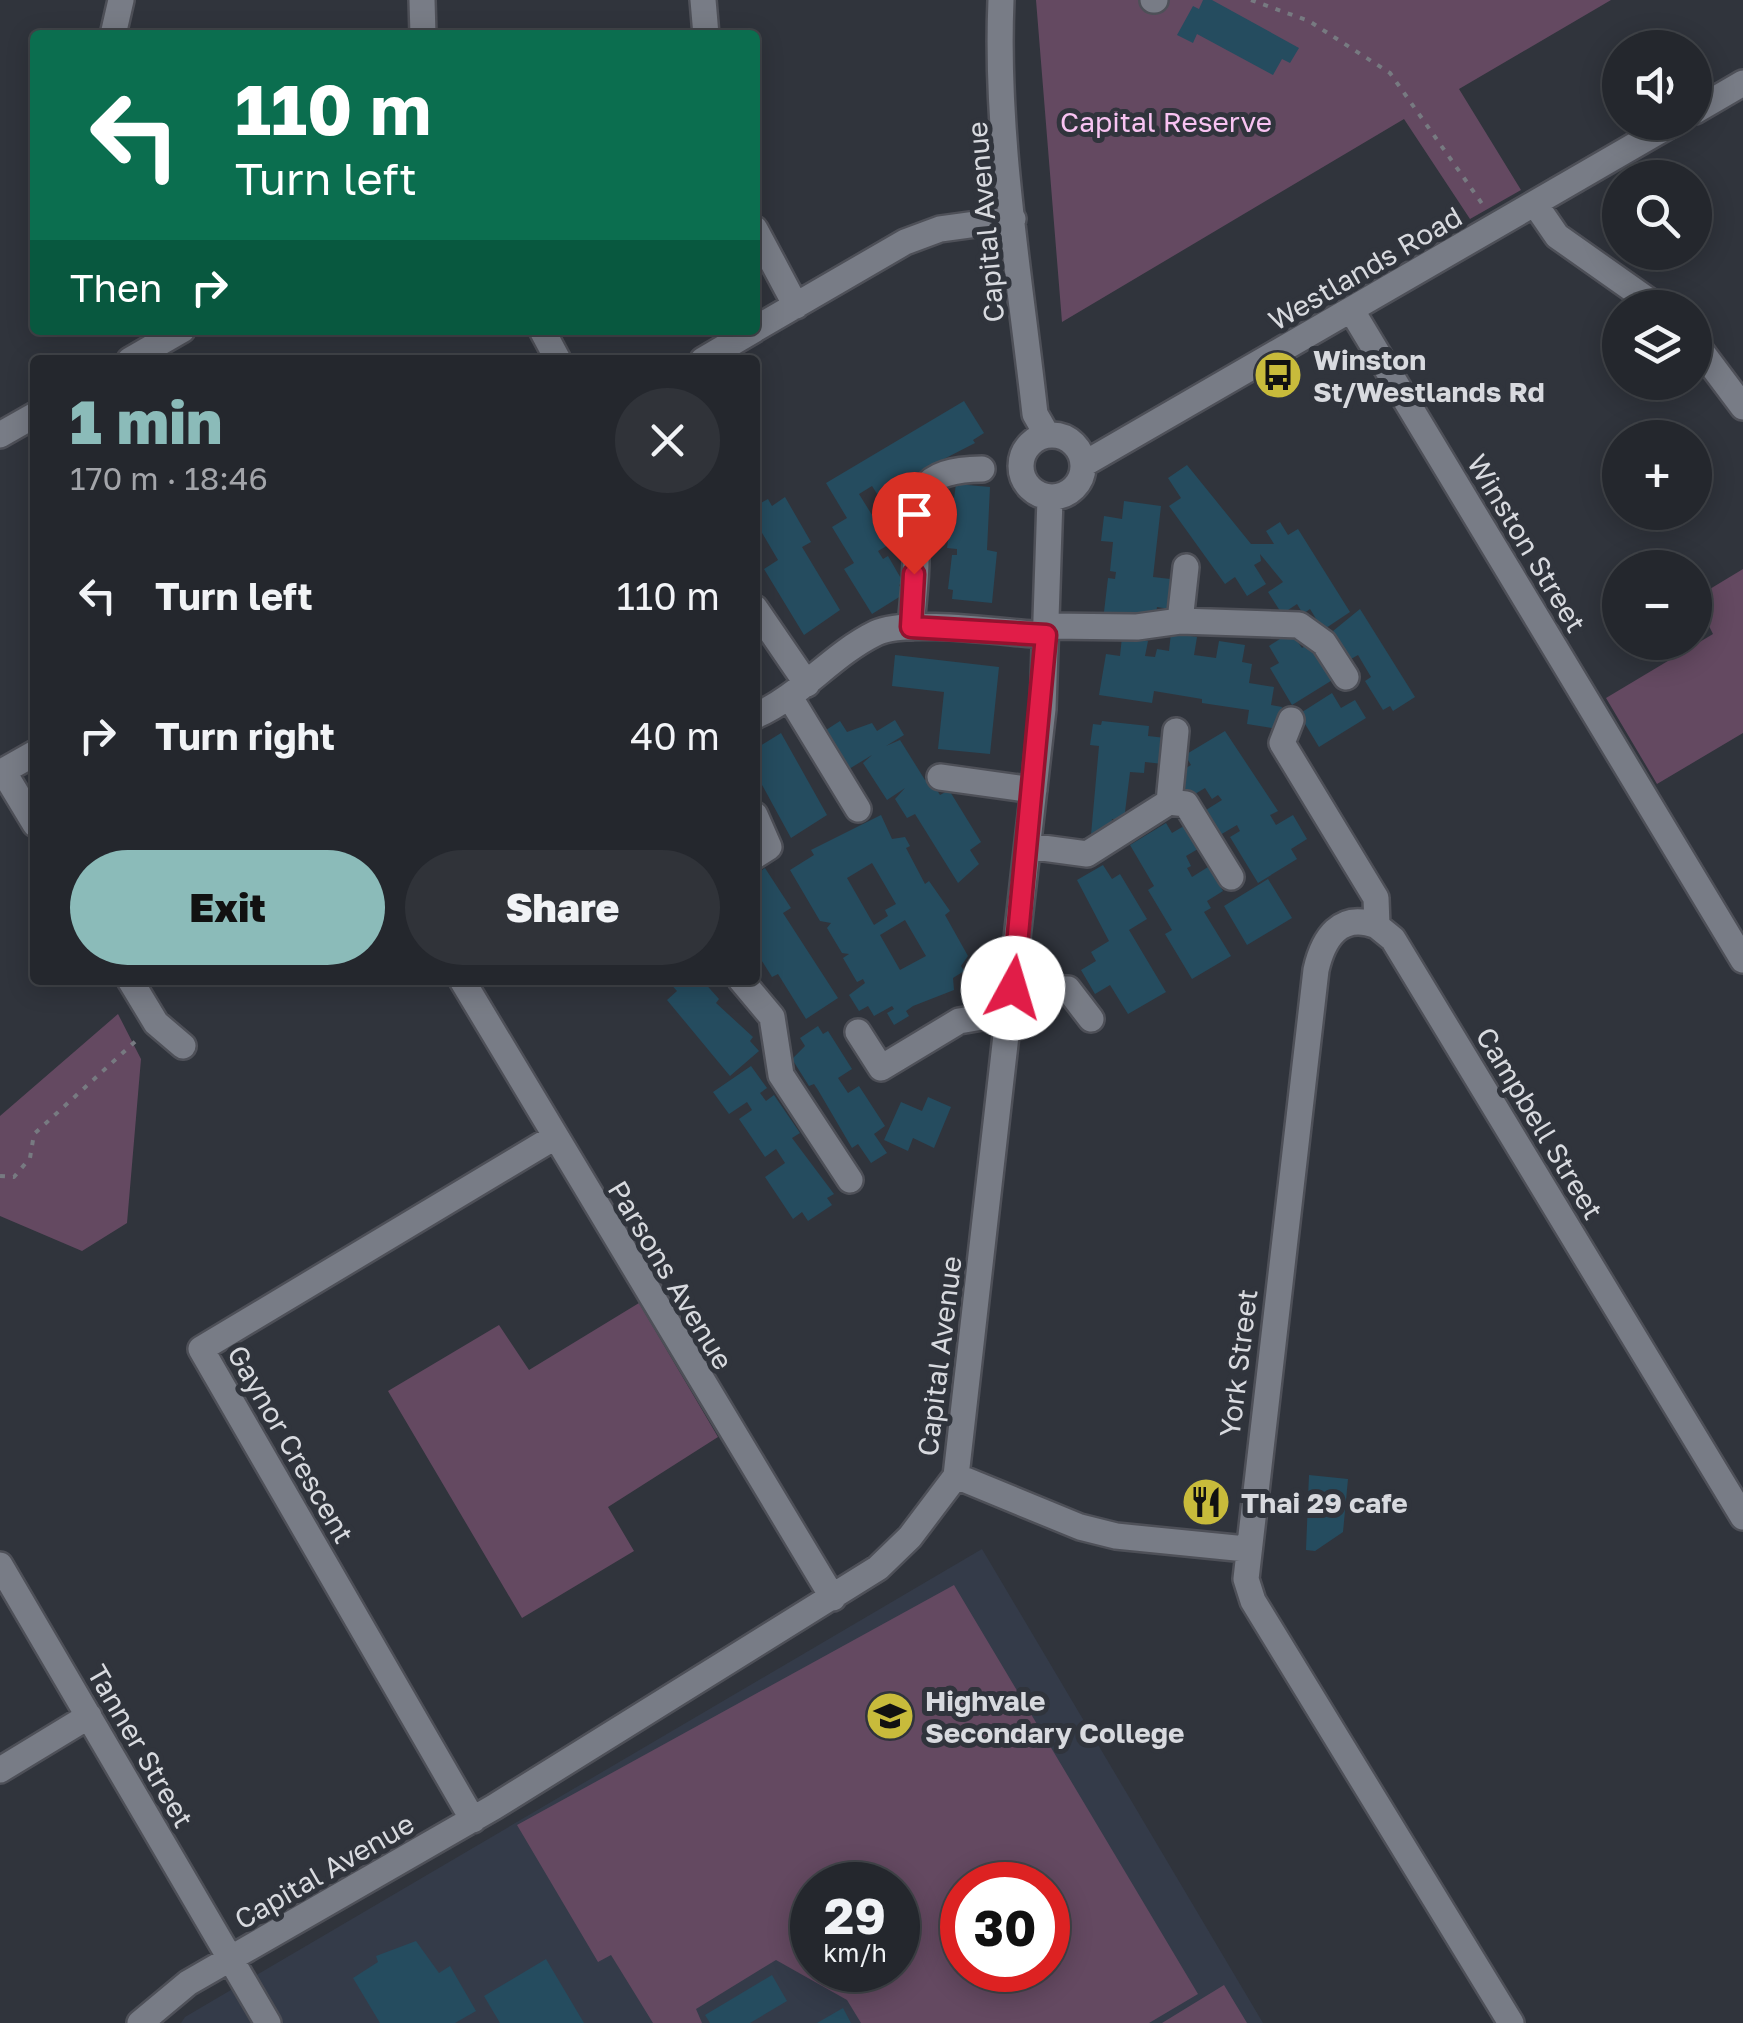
<!DOCTYPE html>
<html lang="en">
<head>
<meta charset="utf-8">
<style>
	:root { --surface:#24272d; --page:#303339; --text:#f1f3f6; --muted:#a3a5aa; --line:#414449; --accent:#8bbbb9 }
	body { margin:0; font-family:"Golos Text",sans-serif; background:var(--page); color:var(--text); height:100vh; display:flex; flex-direction:column; font-size:38px; white-space:nowrap }
	* { box-sizing:border-box; margin:0 }
	p { font-size:32px; color:var(--muted) }
	.icon { flex:none; width:55px; height:55px; fill:none; stroke:currentColor; stroke-width:2; stroke-linecap:round; stroke-linejoin:round }
	.map { position:relative; flex:1; overflow:hidden }
	.sheet { position:absolute; left:30px; top:355px; width:730px; height:630px; display:flex; flex-direction:column; background:var(--surface); border-radius:10px; box-shadow:0 5px 25px #0003,0 0 0 2px var(--line) }
	.sheet>* { flex:none }
	.guide { position:absolute; left:30px; top:30px; width:730px; height:305px; border-radius:10px; box-shadow:0 5px 25px #0003,0 0 0 2px var(--line); background:#0b6e4f; color:#fff; overflow:hidden }
	.fabs { position:absolute; left:1602px; top:30px; display:grid; gap:20px }
	.fabs a { display:grid; place-items:center; width:110px; height:110px; border-radius:50%; background:var(--surface); box-shadow:0 5px 25px #0003,0 0 0 2px var(--line); font-size:50px }
	.speed { position:absolute; left:790px; top:1862px; display:flex; gap:20px; font-size:50px; font-weight:700; text-align:center }
	.speed>* { display:grid; place-content:center; width:130px; height:130px; border-radius:50%; background:var(--surface); box-shadow:0 5px 25px #0003,0 0 0 2px var(--line); line-height:1 }
	.speed small { font-size:25px; font-weight:400 }
	.speed .limit { border:15px solid #d22; background:#fff; color:#111 }
	.pin { position:absolute; display:grid; place-items:center; width:85px; height:85px; color:#fff; margin:-102px -42px; border-radius:50% 50% 50% 0; rotate:-45deg; box-shadow:0 0 10px #0007 }
	.pin .icon { rotate:45deg }
	.me { position:absolute; width:110px; margin:-55px; rotate:6deg; stroke-linejoin:round; filter:drop-shadow(0 0 8px #0008) }
	.turn { display:flex; align-items:center; gap:35px; height:210px; padding:0 40px; font-size:45px }
	.turn .icon { width:130px; height:130px; stroke-width:2.5 }
	.turn b { display:block; font-size:70px; line-height:85px }
	.then { display:flex; align-items:center; height:95px; padding:0 40px; background:#0003; gap:20px; font-size:38px }
	.round { display:grid; place-items:center; flex:none; width:105px; height:105px; border-radius:52px; background:var(--page) }
	.overview { display:flex; align-items:center; justify-content:space-between; height:170px; padding:0 40px }
	h1 { font-size:60px; font-weight:800; line-height:75px; color:var(--accent) }
	.action { display:flex; gap:20px; margin-top:auto; padding:20px 40px }
	.action a { flex:1; height:115px; border-radius:60px; background:var(--accent); color:#111; font-size:40px; font-weight:800; line-height:115px; text-align:center }
	.action a+a { background:var(--page); color:var(--text) }
	ul { padding:0; list-style:none }
	li { display:flex; align-items:center; gap:30px; height:140px; padding:0 40px }
	li div { flex:1 }
	li b { display:block; font-size:38px }
	li em { font-style:normal }
	.map>svg:first-child { display:block }
	.built { fill:#343b49; fill-rule:evenodd }
	.green { fill:#644961; fill-rule:evenodd }
	.building { fill:#254c5f; fill-rule:evenodd }
	.lines { fill:none; stroke-linecap:round; stroke-linejoin:round }
	.minor-casing { stroke:#4e5058; stroke-width:30 }
	.path { stroke:#777a81; stroke-width:4; stroke-dasharray:5 8; stroke-linecap:butt }
	.minor { stroke:#787c86; stroke-width:25 }
	.route-casing { stroke:#92132f; stroke-width:25 }
	.route { stroke:#e11d48; stroke-width:18 }
	.labels { text-anchor:middle; dominant-baseline:central; stroke-width:10; stroke-linejoin:round; paint-order:stroke }
	.park-label { font-size:28px; fill:#f8c3f2; stroke:#30343c }
	.street-label { font-size:28px; fill:#d8dadf; stroke:#30343c }
	.poi-label { font-size:28px; font-weight:bold; fill:#d8dadf; stroke:#30343c; text-anchor:start }
</style>
</head>
<body>
<div class="map">
<svg width="1743" height="2023" viewBox="0 0 1743 2023">
	<rect width="100%" height="100%" fill="#30343c"/>
	<path class="built" d="M 982,1549 L 1263,2023 L 181,2023 L 185,2017 ZM 812,1885 L 898,1885 L 898,1970 L 812,1970 ZM 962,1885 L 1048,1885 L 1048,1970 L 962,1970 Z"/>
	<path class="green" d="M 1036,0 L 1611,0 L 1459,89 L 1521,190 L 1470,219 L 1404,119 L 1062,322 Z
		M 1743,569 L 1743,733 L 1657,784 L 1606,698 L 1713,634 L 1695,598 Z
		M 118,1014 L 141,1059 L 127,1223 L 82,1251 L 0,1216 L 0,1116 Z
		M 639,1303 L 718,1437 L 608,1507 L 634,1551 L 522,1618 L 388,1391 L 499,1325 L 529,1370 Z
		M 954,1585 L 1198,1994 L 1149,2023 L 861,2023 L 847,2000 L 776,1960 L 696,2009 L 702,2023 L 653,2023 L 611,1955 L 598,1962 L 517,1825 ZM 812,1885 L 898,1885 L 898,1970 L 812,1970 ZM 962,1885 L 1048,1885 L 1048,1970 L 962,1970 Z
		M 1224,1985 L 1247,2023 L 1162,2023 Z"/>
	<path class="building" d="M 1203,0 L 1212,0 L 1299,48 L 1290,63 L 1282,59 L 1273,75 L 1197,34 L 1193,43 L 1177,35 L 1193,6 L 1199,9 Z
		M 964,401 L 984,433 L 973,440 L 975,443 L 940,461 L 943,466 L 902,491 L 900,488 L 881,500 L 872,486 L 859,494 L 890,544 L 878,551 L 883,559 L 888,556 L 903,582 L 899,585 L 904,594 L 872,614 L 844,569 L 854,563 L 832,527 L 847,518 L 826,483 Z
		M 1187,465 L 1251,544 L 1274,544 L 1266,531 L 1280,522 L 1288,535 L 1298,529 L 1350,612 L 1323,630 L 1310,609 L 1303,614 L 1297,604 L 1282,614 L 1268,592 L 1283,582 L 1260,554 L 1261,561 L 1254,565 L 1266,584 L 1247,596 L 1235,577 L 1225,584 L 1169,506 L 1181,498 L 1168,478 Z
		M 956,484 L 990,487 L 987,550 L 997,552 L 992,603 L 952,599 L 953,590 L 948,589 L 952,555 L 957,555 L 957,549 L 947,548 Z
		M 785,497 L 811,542 L 802,547 L 840,610 L 804,635 L 764,569 L 778,560 L 755,521 L 759,514 L 755,506 L 768,499 L 772,506 Z
		M 1124,501 L 1161,506 L 1153,577 L 1179,580 L 1176,610 L 1157,607 L 1155,621 L 1104,612 L 1108,578 L 1115,579 L 1116,572 L 1110,571 L 1113,542 L 1101,541 L 1104,516 L 1122,519 Z
		M 1360,609 L 1415,697 L 1393,711 L 1390,706 L 1383,710 L 1365,681 L 1371,677 L 1358,655 L 1351,659 L 1333,631 Z
		M 1291,632 L 1302,648 L 1311,642 L 1334,679 L 1292,705 L 1270,668 L 1279,663 L 1269,646 Z
		M 1171,633 L 1197,637 L 1194,655 L 1216,658 L 1219,641 L 1245,645 L 1242,662 L 1252,664 L 1249,683 L 1274,687 L 1271,705 L 1282,707 L 1278,729 L 1247,724 L 1249,710 L 1202,703 L 1202,699 L 1154,691 L 1152,703 L 1099,695 L 1106,654 L 1120,656 L 1122,637 L 1148,641 L 1145,656 L 1155,657 L 1157,649 L 1169,651 Z
		M 895,655 L 999,667 L 990,754 L 938,749 L 944,692 L 892,686 Z
		M 1332,693 L 1341,708 L 1355,700 L 1366,718 L 1319,747 L 1299,714 Z
		M 895,720 L 904,735 L 886,746 L 900,740 L 925,780 L 929,777 L 940,795 L 949,790 L 981,842 L 970,850 L 979,864 L 958,883 L 915,814 L 907,818 L 895,799 L 905,788 L 887,800 L 863,763 L 872,755 L 849,769 L 826,730 L 840,721 L 847,732 L 872,723 L 877,731 Z
		M 1102,721 L 1149,726 L 1148,736 L 1166,738 L 1163,764 L 1145,762 L 1144,773 L 1130,772 L 1124,820 L 1112,819 L 1110,837 L 1091,835 L 1099,746 L 1090,745 L 1093,724 L 1101,725 Z
		M 1225,731 L 1278,811 L 1270,815 L 1276,825 L 1293,815 L 1307,839 L 1291,849 L 1297,859 L 1258,883 L 1230,837 L 1240,831 L 1237,825 L 1220,835 L 1206,810 L 1222,800 L 1218,795 L 1212,799 L 1205,788 L 1190,797 L 1176,774 L 1191,765 L 1185,755 Z
		M 781,733 L 827,815 L 791,838 L 755,772 L 755,749 Z
		M 881,815 L 892,839 L 905,837 L 910,846 L 906,848 L 925,884 L 929,881 L 950,911 L 945,915 L 968,956 L 961,966 L 964,971 L 953,978 L 954,990 L 913,1006 L 906,1011 L 909,1016 L 894,1025 L 887,1013 L 894,1009 L 892,1006 L 874,1016 L 868,1006 L 859,1011 L 849,995 L 865,983 L 863,979 L 857,982 L 843,958 L 849,954 L 842,953 L 827,928 L 831,923 L 820,921 L 790,870 L 814,855 L 811,850 ZM 872,863 L 896,904 L 885,910 L 888,916 L 874,925 L 847,878 ZM 905,920 L 926,956 L 900,970 L 880,935 Z
		M 1166,823 L 1172,833 L 1189,823 L 1203,846 L 1186,856 L 1191,866 L 1187,868 L 1192,877 L 1208,867 L 1223,891 L 1207,901 L 1211,908 L 1204,912 L 1231,956 L 1192,979 L 1165,934 L 1172,930 L 1148,890 L 1154,886 L 1130,845 Z
		M 1103,865 L 1112,879 L 1120,874 L 1147,919 L 1129,930 L 1166,992 L 1128,1014 L 1110,985 L 1095,994 L 1081,970 L 1096,961 L 1091,952 L 1109,941 L 1077,880 Z
		M 765,868 L 791,908 L 783,913 L 838,998 L 806,1019 L 778,974 L 772,977 L 755,950 L 755,875 Z
		M 1268,879 L 1292,918 L 1247,945 L 1224,906 Z
		M 667,980 L 702,980 L 719,999 L 716,1003 L 753,1037 L 750,1041 L 759,1051 L 730,1076 L 667,1000 L 677,991 Z
		M 818,1026 L 823,1034 L 828,1031 L 852,1069 L 838,1078 L 848,1093 L 859,1086 L 885,1126 L 874,1134 L 887,1153 L 871,1163 L 858,1144 L 852,1148 L 818,1090 L 814,1084 L 809,1086 L 792,1059 L 805,1046 L 800,1038 Z
		M 751,1066 L 767,1088 L 760,1093 L 766,1101 L 774,1095 L 800,1133 L 792,1138 L 834,1194 L 827,1198 L 832,1205 L 808,1221 L 802,1212 L 793,1219 L 765,1177 L 785,1163 L 776,1149 L 765,1157 L 739,1119 L 752,1110 L 747,1102 L 729,1114 L 713,1092 Z
		M 928,1097 L 951,1107 L 934,1148 L 913,1138 L 908,1151 L 884,1140 L 901,1102 L 922,1111 Z
		M 1309,1475 L 1348,1479 L 1343,1532 L 1315,1551 L 1306,1550 Z
		M 416,1941 L 439,1973 L 450,1966 L 476,2011 L 455,2023 L 380,2023 L 353,1978 L 378,1962 L 376,1956 Z
		M 546,1959 L 584,2023 L 500,2023 L 484,1996 Z
		M 772,1975 L 787,2001 L 750,2023 L 710,2023 L 705,2015 Z
		M 843,2008 L 851,2023 L 817,2023 Z"/>
	<g class="lines">
		<g class="minor-casing">
			<path id="minor" d="M 422,0 L 423,35
				M 703,0 L 706,35
				M 1001,0 C 995,137 1020,278 1035,414 L 1047,435
				M 1153,0 L 1155,0
				M 113,35 L 121,0
				M 1695,111 L 1743,83
				M 1535,204 L 1557,236 L 1659,308
				M 755,229 L 796,306
				M 1352,311 L 1743,960
				M 755,329 L 905,242 L 940,229 L 1013,219
				M 542,330 L 558,360
				M 1695,343 L 1743,407
				M 130,360 L 182,330
				M 703,360 L 754,330
				M1021 466a31 31 0 1 1 62 0a31 31 0 1 1-62 0Z
				M 0,435 L 35,415
				M 1084,464 L 1675,122
				M 755,608 L 807,684
				M 1180,621 L 1186,567
				M 1047,626 L 1137,627 L 1180,621 L 1299,625 L 1324,643 L 1346,677
				M 911,627 C 913,601 917,574 916,548 C 914,492 919,470 982,469
				M 791,699 L 858,809
				M 755,716 C 801,696 831,655 876,633 C 907,618 1008,633 1046,635
				M 1291,720 L 1282,743 L 1376,898 L 1377,926 L 1393,939 L 1743,1517
				M 3,771 L 35,824
				M 0,773 L 35,753
				M 940,777 L 1034,790
				M 1169,802 L 1176,731
				M 755,815 L 769,847 L 755,856
				M 1028,846 L 1087,854 L 1169,802 L 1186,804 L 1231,877
				M 1377,926 C 1340,911 1323,939 1316,970 L 1246,1579 L 1253,1601 L 1511,2023
				M 130,980 L 156,1023 L 183,1046
				M 462,980 L 833,1598
				M 741,980 L 772,1017 L 781,1075 L 850,1180
				M 1013,988 L 1068,989 L 1091,1019
				M 858,1032 L 881,1068 L 959,1021 L 1011,1012
				M 956,1476 L 1080,1527 L 1116,1536 L 1246,1549
				M 0,1565 L 268,2023
				M 0,1770 L 89,1716
				M 473,1820 L 201,1349 L 553,1138
				M 140,2023 L 188,1983 L 494,1807 L 878,1568 L 910,1537 L 956,1476 L 1043,709 L 1050,498"/>
		</g>
		<path class="path" d="M 1251,0 L 1309,21 L 1390,73 L 1483,205
			M 0,1176 L 14,1177 L 30,1158 L 34,1134 L 139,1038"/>
		<use href="#minor" class="minor"/>
	</g>
	<g class="lines">
		<g class="route-casing">
			<path id="route" d="M 914,574 L 911,627 L 1046,635 L 1013,988"/>
		</g>
		<use href="#route" class="route"/>
	</g>
	<defs>
		<g id="bus-disc" transform="scale(2.5)"><circle r="9.5" fill="#c8bb3b" stroke="#30343c"/><path d="M-5-6H5V4H4V6H2V4H-2V6H-4V4H-5ZM-3.5-4V0h7V-4ZM-3.5 1.2v1.5H-2V1.2ZM2 1.2v1.5H3.5V1.2Z" fill="#111"/></g>
		<g id="restaurant-disc" transform="scale(2.5)"><circle r="9.5" fill="#c8bb3b" stroke="#30343c"/><path d="M-5-6h1v4h1v-4h1v4h1v-4h1v5L-1.5 .5V6h-2V.5L-5-1ZM5-6V6H3V1.5H1.5Q1.5-4 5-6Z" fill="#111"/></g>
		<g id="school-disc" transform="scale(2.5)"><circle r="9.5" fill="#c8bb3b" stroke="#30343c"/><path d="M0-5L7-2L0 1L-7-2ZM-4 1L0 2.5L4 1V4Q0 6-4 4Z" fill="#111"/></g>
	</defs>
	<g fill-rule="evenodd">
		<use href="#bus-disc" x="1278" y="375"/>
		<use href="#restaurant-disc" x="1206" y="1502"/>
		<use href="#school-disc" x="890" y="1716"/>
	</g>
	<g class="labels">
		<g class="park-label">
			<text x="1166" y="121">Capital Reserve</text>
		</g>
		<g class="street-label">
			<text transform="translate(985 222) rotate(-95)">Capital Avenue</text>
			<text transform="translate(1365 268) rotate(-30)">Westlands Road</text>
			<text transform="translate(1527 543) rotate(59)">Winston Street</text>
			<text transform="translate(1540 1123) rotate(59)">Campbell Street</text>
			<text transform="translate(671 1275) rotate(59)">Parsons Avenue</text>
			<text transform="translate(939 1356) rotate(-83)">Capital Avenue</text>
			<text transform="translate(1238 1363) rotate(-83)">York Street</text>
			<text transform="translate(291 1444) rotate(60)">Gaynor Crescent</text>
			<text transform="translate(141 1746) rotate(60)">Tanner Street</text>
			<text transform="translate(324 1871) rotate(-30)">Capital Avenue</text>
		</g>
		<g class="poi-label">
			<text x="1313" y="359">Winston<tspan x="1313" dy="32">St/Westlands Rd</tspan></text>
			<text x="1241" y="1502">Thai 29 cafe</text>
			<text x="925" y="1700">Highvale<tspan x="925" dy="32">Secondary College</tspan></text>
		</g>
	</g>
</svg>
<div class="fabs">
<a><svg class="icon" aria-label="sound" viewBox="0 0 24 24"><path d="M4 9h4l5-4v14l-5-4H4zM17 9q2 3 0 6"/></svg></a>
<a><svg class="icon" aria-label="search" viewBox="0 0 24 24"><circle cx="10" cy="10" r="6"/><path d="M15 15l6 6"/></svg></a>
<a><svg class="icon" aria-label="layers" viewBox="0 0 24 24"><path d="M12 4l9 5-9 5-9-5zM3 14l9 5 9-5"/></svg></a>
<a>+</a>
<a>−</a>
</div>
<div class="speed"><div>29<small>km/h</small></div><div class="limit">30</div></div>
<div class="pin" style="left:914px;top:574px;background:#d93025"><svg class="icon" aria-label="arrive" viewBox="0 0 24 24"><path d="M6 21V4h12l-3 4 3 4H6"/></svg></div>
<svg class="me" style="left:1013px;top:988px" viewBox="-20 -20 40 40"><circle r="19" fill="#fff"/><path d="M0-13L10 11 0 6-10 11z" fill="#e11d48"/></svg>
<div class="guide">
<div class="turn"><svg class="icon" aria-label="left" viewBox="0 0 24 24"><path d="M17 20v-9H6M10 6l-5 5 5 5"/></svg><div><b>110 m</b>Turn left</div></div>
<div class="then">Then<svg class="icon" aria-label="right" viewBox="0 0 24 24"><path d="M7 20v-9h11M14 6l5 5-5 5"/></svg></div>
</div>
<section class="sheet">
<div class="overview"><div><h1>1 min</h1><p>170 m · 18:46</p></div><a class="round"><svg class="icon" aria-label="close" viewBox="0 0 24 24"><path d="M6 6l12 12M18 6L6 18"/></svg></a></div>
<ul>
<li><svg class="icon" aria-label="left" viewBox="0 0 24 24"><path d="M17 20v-9H6M10 6l-5 5 5 5"/></svg><div><b>Turn left</b></div><em>110 m</em></li>
<li><svg class="icon" aria-label="right" viewBox="0 0 24 24"><path d="M7 20v-9h11M14 6l5 5-5 5"/></svg><div><b>Turn right</b></div><em>40 m</em></li>
</ul>
<div class="action"><a>Exit</a><a>Share</a></div>
</section>
</div>
</body>
</html>
